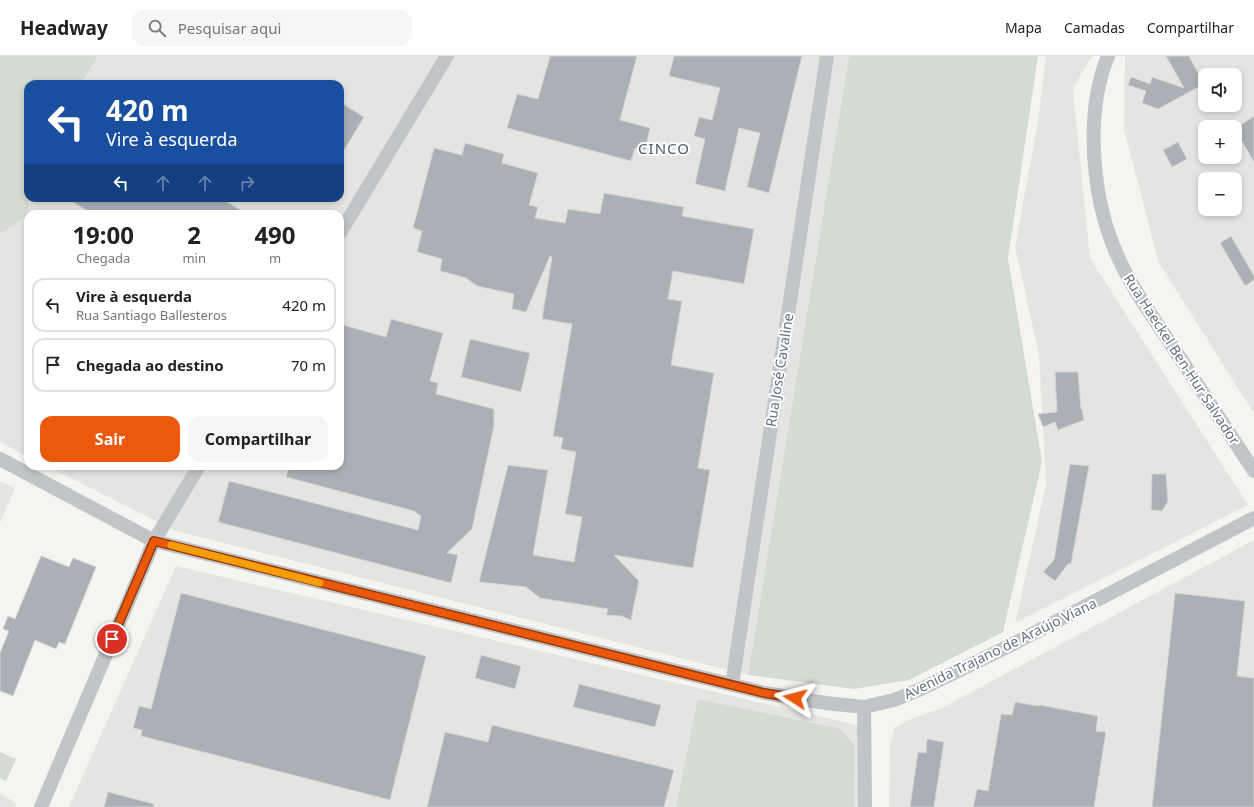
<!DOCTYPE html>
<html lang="pt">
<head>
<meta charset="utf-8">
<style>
	:root { --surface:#fff; --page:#f6f6f6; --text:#222; --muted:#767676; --line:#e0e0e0; --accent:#ea580c }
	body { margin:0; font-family:"Noto Sans",sans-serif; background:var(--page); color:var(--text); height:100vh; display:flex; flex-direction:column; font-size:15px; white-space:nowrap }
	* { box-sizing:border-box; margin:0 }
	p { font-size:13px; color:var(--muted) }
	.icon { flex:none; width:22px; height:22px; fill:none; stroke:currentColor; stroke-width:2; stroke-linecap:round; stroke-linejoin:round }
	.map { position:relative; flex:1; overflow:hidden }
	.sheet { position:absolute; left:24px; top:154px; width:320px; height:260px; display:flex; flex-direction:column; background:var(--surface); border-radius:12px; box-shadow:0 2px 6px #0003 }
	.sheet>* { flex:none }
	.guide { position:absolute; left:24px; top:24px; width:320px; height:122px; border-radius:12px; box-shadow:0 2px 6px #0003; background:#1a4fa0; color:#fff; overflow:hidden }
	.fabs { position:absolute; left:1198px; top:12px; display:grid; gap:8px }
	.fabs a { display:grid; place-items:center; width:44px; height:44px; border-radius:8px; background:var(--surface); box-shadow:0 2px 6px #0003; font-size:20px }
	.pin { position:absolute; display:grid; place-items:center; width:34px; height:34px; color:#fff; margin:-17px; border:2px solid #fff; border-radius:50%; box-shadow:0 1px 4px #0007 }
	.me { position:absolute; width:44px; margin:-22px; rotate:279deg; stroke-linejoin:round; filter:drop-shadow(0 0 3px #0008) }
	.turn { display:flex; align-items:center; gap:14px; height:84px; padding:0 16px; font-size:18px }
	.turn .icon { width:52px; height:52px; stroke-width:2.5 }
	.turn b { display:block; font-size:28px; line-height:34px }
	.lanes { display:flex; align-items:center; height:38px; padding:0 16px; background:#0003; justify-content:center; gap:20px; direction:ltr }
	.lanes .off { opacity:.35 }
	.eta { display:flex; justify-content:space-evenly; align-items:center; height:68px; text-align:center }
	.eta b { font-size:24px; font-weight:700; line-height:28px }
	.primary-button { display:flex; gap:8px; margin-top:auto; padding:8px 16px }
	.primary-button a { flex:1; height:46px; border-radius:12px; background:var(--accent); color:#fff; font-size:16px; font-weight:700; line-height:46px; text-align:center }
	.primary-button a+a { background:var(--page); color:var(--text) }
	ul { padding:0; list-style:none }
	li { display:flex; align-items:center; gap:12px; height:54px; margin:0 8px 6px; padding:0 8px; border:2px solid var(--line); border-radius:12px }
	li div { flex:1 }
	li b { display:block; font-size:15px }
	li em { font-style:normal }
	header { display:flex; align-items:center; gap:24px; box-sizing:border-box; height:56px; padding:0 20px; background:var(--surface); border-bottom:1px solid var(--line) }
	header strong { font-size:19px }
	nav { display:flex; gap:22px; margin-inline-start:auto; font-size:14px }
	.search { width:280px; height:36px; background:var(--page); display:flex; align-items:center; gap:10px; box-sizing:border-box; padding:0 14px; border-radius:12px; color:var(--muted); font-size:15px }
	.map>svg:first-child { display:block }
	.built { fill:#e4e5e3; fill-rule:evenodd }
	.green { fill:#d4dbd1 }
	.building { fill:#aab0b6; stroke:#d5d5d3 }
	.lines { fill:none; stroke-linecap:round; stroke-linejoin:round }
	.minor { stroke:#c1c5c8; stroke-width:14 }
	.route-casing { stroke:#983908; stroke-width:10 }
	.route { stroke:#ea580c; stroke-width:7 }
	.slow { stroke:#f59e0b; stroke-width:7 }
	.labels { text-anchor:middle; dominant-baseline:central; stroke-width:4; stroke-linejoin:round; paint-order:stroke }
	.street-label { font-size:14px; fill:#637281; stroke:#fff }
	.neighbourhood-label { font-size:15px; letter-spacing:1px; fill:#515b66; stroke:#fff }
</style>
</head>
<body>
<header>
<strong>Headway</strong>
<div class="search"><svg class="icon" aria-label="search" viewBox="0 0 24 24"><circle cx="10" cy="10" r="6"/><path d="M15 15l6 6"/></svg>Pesquisar aqui</div>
<nav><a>Mapa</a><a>Camadas</a><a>Compartilhar</a></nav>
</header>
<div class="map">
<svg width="1254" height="751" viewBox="0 0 1254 751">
	<rect width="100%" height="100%" fill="#f4f4f0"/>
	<path class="built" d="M 98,0 L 849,0 L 748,619 L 176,475 L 47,410 L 340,410 L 340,158 L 28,158 L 30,142 L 340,142 L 340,28 L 81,28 Z
		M 1046,0 L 1092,0 L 1073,33 L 1090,202 L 1248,449 L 1015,567 L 1046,429 L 1039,299 L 1015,191 L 1038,65 Z
		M 1125,0 L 1254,0 L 1254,358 L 1158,205 L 1124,73 ZM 1205,19 L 1235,19 L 1235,49 L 1205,49 ZM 1205,71 L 1235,71 L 1235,101 L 1205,101 ZM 1205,123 L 1235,123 L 1235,153 L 1205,153 Z
		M 28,159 L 28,401 L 0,386 L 0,178 Z
		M 0,425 L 15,432 L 0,467 Z
		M 1254,484 L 1254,751 L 889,751 L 890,689 L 894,672 L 911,663 L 942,652 Z
		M 176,510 L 865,671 L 864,751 L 69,751 Z
		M 0,737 L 16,747 L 15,751 L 0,751 Z"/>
	<path class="green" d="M 0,0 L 98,0 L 81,28 L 28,28 L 28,142 L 30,142 L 28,159 L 0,178 Z
		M 849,0 L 1038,0 L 1008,202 L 1042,406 L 1003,576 L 909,624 L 854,633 L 748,619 Z
		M 698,643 L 840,673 L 855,690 L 854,751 L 676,751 Z
		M 0,696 L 16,703 L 6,725 L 0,722 Z"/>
	<path class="building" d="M 550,0 L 637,0 L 620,64 L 650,72 L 645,94 L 635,92 L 631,105 L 507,72 L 517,38 L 538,43 Z
		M 674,0 L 802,0 L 769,137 L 747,131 L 760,77 L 739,72 L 725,135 L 695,128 L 705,83 L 694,80 L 699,61 L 712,64 L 720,32 L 669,20 Z
		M 1166,0 L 1189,0 L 1204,28 L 1158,53 L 1142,47 L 1146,35 L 1128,29 L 1131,21 L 1150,28 L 1152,21 L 1184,32 Z
		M 340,46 L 364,61 L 340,101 Z
		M 1254,60 L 1254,106 L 1235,73 Z
		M 1178,86 L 1187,103 L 1172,111 L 1163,94 Z
		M 465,87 L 504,98 L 502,107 L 538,117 L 529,149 L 538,151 L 535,162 L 565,167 L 568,153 L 600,158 L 604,137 L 684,151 L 682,160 L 754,173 L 744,228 L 673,215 L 668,243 L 682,245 L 671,309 L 714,317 L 698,412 L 710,414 L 693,512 L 614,499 L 639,525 L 631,564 L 621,560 L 606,559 L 608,553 L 540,542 L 526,531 L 479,526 L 508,409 L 548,414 L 533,499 L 574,506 L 582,461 L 565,458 L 576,396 L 561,393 L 563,382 L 553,380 L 572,268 L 542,263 L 552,201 L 550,200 L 526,256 L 512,253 L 514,238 L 477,230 L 466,222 L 440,215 L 442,203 L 417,196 L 422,175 L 413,172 L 434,92 L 462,99 Z
		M 67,142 L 221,142 L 247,158 L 92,158 Z
		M 1231,180 L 1254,220 L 1254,224 L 1245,230 L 1220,187 Z
		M 391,263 L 443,277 L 430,325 L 438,327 L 436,338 L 494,353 L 494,370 L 472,473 L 447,497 L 458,499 L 451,527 L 218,466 L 229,425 L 418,474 L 421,460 L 414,455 L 286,421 L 289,410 L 340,410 L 340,282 L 343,269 L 386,281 Z
		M 470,283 L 530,297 L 521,336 L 461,321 Z
		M 1055,316 L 1078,316 L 1081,353 L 1082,353 L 1084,364 L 1058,374 L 1055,366 L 1043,371 L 1038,358 L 1057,356 Z
		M 1070,408 L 1089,410 L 1071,508 L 1068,508 L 1055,525 L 1043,516 L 1054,504 Z
		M 1152,418 L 1166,418 L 1168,445 L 1162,455 L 1151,454 Z
		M 41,500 L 69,511 L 73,502 L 96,511 L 65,588 L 59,586 L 56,593 L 35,584 L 13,640 L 0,635 L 0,597 L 9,575 L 3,573 L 8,560 L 15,563 Z
		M 181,537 L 426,600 L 390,744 L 141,680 L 142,674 L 133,672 L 139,650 L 151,653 Z
		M 1175,537 L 1245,545 L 1237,620 L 1254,622 L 1254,751 L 1152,751 Z
		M 481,599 L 521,610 L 515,633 L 475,622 Z
		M 579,628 L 661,649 L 655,671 L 573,651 Z
		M 1015,646 L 1039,650 L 1040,649 L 1098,660 L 1096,675 L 1106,676 L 1094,751 L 973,751 L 977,733 L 988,735 L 1001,658 L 1012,659 Z
		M 492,669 L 674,714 L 664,751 L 427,751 L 445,676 L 488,686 Z
		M 927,683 L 944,686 L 934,751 L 910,751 L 918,696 L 926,697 Z
		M 108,736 L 154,748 L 153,751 L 104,751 Z"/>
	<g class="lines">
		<path class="minor" d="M 1108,0 C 1084,59 1092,144 1118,201 C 1133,235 1156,265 1176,296 C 1203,336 1228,376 1254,415
			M 340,177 L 447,0
			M 0,403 L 154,485 L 765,637 L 826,647 L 864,651 L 894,644 L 921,633 L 1011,589 L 1254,462
			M 732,629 L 827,0
			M 864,651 L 865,751
			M 41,751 L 154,485 L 199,410"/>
	</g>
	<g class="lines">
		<g class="route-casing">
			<path id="route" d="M 112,583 L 154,485 L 764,637 L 795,642"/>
		</g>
		<use href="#route" class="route"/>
		<path class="slow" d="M 171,489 L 320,527"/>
	</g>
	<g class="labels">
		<g class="street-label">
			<text transform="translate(1182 303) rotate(57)">Rua Haeckel Ben-Hur Salvador</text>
			<text transform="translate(779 314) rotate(-81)">Rua José Cavaline</text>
			<text transform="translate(1000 592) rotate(-26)">Avenida Trajano de Araújo Viana</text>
		</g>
		<g class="neighbourhood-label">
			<text x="664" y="92">CINCO</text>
		</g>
	</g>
</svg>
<div class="fabs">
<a><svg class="icon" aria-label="sound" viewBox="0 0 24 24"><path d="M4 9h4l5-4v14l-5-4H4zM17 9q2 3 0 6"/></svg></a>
<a>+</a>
<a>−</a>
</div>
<div class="pin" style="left:112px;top:583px;background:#d93025"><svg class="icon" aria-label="arrive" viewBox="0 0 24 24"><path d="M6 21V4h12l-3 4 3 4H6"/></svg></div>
<svg class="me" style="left:795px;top:642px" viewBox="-20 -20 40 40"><path d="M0-17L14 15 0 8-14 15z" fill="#ea580c" stroke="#fff" stroke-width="4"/></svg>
<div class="guide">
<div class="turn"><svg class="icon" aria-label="left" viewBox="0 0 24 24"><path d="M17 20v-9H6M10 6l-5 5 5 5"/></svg><div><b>420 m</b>Vire à esquerda</div></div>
<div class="lanes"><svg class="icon" aria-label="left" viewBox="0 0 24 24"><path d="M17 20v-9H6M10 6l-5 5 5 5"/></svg><svg class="icon off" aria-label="ahead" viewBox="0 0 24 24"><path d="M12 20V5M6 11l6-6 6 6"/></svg><svg class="icon off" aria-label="ahead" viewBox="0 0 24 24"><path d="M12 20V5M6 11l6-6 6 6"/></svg><svg class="icon off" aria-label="right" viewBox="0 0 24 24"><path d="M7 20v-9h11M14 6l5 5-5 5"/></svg></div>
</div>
<section class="sheet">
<div class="eta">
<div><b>19:00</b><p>Chegada</p></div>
<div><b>2</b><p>min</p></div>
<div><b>490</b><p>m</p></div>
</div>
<ul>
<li><svg class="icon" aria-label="left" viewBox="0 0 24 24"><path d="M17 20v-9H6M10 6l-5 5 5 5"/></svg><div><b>Vire à esquerda</b><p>Rua Santiago Ballesteros</p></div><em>420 m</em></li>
<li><svg class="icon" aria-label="arrive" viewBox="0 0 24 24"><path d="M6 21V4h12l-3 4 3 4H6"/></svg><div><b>Chegada ao destino</b></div><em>70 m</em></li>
</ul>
<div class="primary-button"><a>Sair</a><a>Compartilhar</a></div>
</section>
</div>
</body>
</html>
